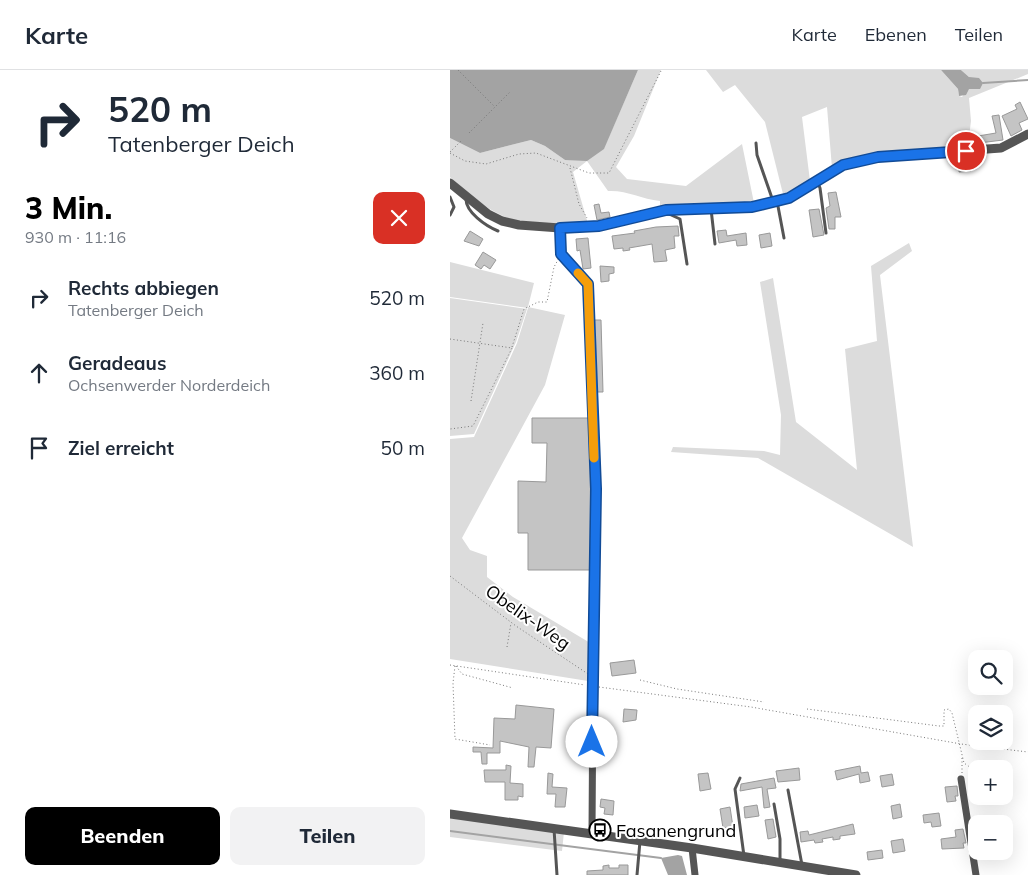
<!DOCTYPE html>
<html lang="de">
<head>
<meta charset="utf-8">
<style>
	:root { --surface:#fff; --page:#f2f2f3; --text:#1f2937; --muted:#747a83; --line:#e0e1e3; --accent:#000 }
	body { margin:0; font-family:Mulish,sans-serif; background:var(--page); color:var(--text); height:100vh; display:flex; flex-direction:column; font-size:19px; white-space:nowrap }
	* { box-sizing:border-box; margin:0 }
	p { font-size:16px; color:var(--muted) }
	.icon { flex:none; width:28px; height:28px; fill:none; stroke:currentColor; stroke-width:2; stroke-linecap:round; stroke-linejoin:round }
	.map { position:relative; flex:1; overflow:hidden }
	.panel { display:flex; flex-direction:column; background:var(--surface); width:450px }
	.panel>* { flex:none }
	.top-card { background:#fff; color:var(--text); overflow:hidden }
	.fabs { position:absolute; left:518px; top:580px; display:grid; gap:10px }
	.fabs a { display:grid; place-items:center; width:45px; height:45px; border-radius:10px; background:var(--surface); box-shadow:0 5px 20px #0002; font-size:25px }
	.pin { position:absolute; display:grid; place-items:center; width:42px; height:42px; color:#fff; margin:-21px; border:2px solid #fff; border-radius:50%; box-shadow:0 1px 5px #0007 }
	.me { position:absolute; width:55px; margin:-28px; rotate:0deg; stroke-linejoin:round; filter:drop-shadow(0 0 4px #0008) }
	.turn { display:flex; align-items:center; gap:18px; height:105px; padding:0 25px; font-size:22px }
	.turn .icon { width:65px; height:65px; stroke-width:2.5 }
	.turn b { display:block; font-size:35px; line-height:42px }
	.round { display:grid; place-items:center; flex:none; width:52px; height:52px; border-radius:10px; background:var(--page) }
	.summary { display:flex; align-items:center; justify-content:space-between; height:85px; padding:0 25px }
	h1 { font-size:30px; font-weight:800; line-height:38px; color:var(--accent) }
	.cta { display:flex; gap:10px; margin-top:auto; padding:10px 25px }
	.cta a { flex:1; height:58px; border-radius:10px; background:var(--accent); color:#fff; font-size:20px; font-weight:800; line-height:58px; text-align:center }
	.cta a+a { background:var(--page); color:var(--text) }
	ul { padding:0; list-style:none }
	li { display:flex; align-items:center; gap:15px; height:75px; padding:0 25px }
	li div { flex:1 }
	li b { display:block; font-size:19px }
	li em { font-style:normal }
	header { display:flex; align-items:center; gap:30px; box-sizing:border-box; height:70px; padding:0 25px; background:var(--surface); border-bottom:1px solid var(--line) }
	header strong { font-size:24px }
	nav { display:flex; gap:28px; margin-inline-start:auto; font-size:18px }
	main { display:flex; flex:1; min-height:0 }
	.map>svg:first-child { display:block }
	.green { fill:#dcdcdc }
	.water { fill:#a3a3a3 }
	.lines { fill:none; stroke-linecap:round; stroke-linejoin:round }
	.stream { stroke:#a3a3a3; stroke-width:2 }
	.building { fill:#c4c4c4; stroke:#999 }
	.path { stroke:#777; stroke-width:1; stroke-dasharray:1 2.5; stroke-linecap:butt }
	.service { stroke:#555; stroke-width:3 }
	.minor { stroke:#555; stroke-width:7 }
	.tertiary { stroke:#555; stroke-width:9 }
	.route-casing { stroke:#114b97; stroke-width:12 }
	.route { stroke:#1a73e8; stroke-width:9 }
	.slow { stroke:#f59e0b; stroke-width:9 }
	.labels { text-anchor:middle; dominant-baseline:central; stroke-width:4; stroke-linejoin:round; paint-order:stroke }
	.street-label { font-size:18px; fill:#000; stroke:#fff }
	.poi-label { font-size:18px; fill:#000; stroke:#fff; text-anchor:start }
</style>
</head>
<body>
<header>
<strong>Karte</strong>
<nav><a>Karte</a><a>Ebenen</a><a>Teilen</a></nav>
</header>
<main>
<section class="panel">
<div class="top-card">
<div class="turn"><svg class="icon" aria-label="right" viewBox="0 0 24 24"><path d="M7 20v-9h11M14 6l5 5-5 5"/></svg><div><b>520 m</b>Tatenberger Deich</div></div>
</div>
<div class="summary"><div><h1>3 Min.</h1><p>930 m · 11:16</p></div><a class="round" style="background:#d93025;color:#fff"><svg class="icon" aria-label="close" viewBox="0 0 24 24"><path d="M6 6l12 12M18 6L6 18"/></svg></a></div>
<ul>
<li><svg class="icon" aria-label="right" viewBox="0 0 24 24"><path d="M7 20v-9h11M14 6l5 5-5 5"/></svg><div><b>Rechts abbiegen</b><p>Tatenberger Deich</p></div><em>520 m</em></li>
<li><svg class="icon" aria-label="ahead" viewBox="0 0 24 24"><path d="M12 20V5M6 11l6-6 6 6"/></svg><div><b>Geradeaus</b><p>Ochsenwerder Norderdeich</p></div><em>360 m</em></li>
<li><svg class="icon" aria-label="arrive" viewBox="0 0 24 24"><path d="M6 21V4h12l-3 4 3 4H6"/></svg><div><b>Ziel erreicht</b></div><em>50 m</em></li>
</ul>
<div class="cta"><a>Beenden</a><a>Teilen</a></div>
</section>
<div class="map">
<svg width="578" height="805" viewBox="0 0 578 805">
	<rect width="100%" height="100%" fill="#fff"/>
	<path class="green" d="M 188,0 L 211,0 L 184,66 L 166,97 L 177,109 L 236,116 L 292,74 L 304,133 L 210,136 L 210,131 C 191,129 177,120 158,121 L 137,91 L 123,102 L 138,154 C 112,153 78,157 53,146 C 34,138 16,121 0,107 L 0,68 L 30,83 L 81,70 L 95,76 L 115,90 L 154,78 Z
		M 256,0 L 491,0 L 508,19 L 509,26 L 512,27 L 518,19 L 519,7 L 511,0 L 578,0 L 578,4 L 519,28 L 521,51 L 519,67 L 505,67 L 494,77 L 426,84 L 382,98 L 377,37 L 352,47 L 360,111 L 333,124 L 315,52 L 285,15 L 273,22 Z
		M 459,173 L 462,181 L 430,205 L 463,477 L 308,388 L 221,382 L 223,377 L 314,381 L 330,385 L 331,345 L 310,212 L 323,208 L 346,352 L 407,400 L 395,279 L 427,271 L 421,196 Z
		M 0,192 L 84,213 L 78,237 L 115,245 L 95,315 L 12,468 L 20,480 L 37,486 L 37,507 L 63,527 L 142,574 L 141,600 L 138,611 L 0,589 L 0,369 L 24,367 L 67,273 L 78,238 L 0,227 Z
		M 0,228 L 77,239 L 66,272 L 24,364 L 0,366 Z
		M 0,748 L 114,762 L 112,781 L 0,767 Z"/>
	<path class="water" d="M 0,0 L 188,0 L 154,79 L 137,91 L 115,90 L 95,76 L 81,70 L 30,83 L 0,68 Z
		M 491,0 L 511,0 L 519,7 L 529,8 L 533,13 L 530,19 L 519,19 L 516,25 L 509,26 L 508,19 Z
		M 228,785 L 232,786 L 237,805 L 218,805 L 211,788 Z"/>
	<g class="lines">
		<path class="stream" d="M 533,13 L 578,10
			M 0,761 L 211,788"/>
	</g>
	<path class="building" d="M 570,32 L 578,49 L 569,53 L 572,60 L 561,66 L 552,46 L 567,39 L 565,35 Z
		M 549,45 L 553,70 L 529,73 L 528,66 L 546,63 L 542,46 Z
		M 520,88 L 521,101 L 509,102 L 509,89 Z
		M 386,122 L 391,147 L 385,147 L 385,159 L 379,159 L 376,138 L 380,136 L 378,123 Z
		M 149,134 L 151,143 L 159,142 L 160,147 L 147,150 L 144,135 Z
		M 369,139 L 374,165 L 363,167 L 359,140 Z
		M 228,156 L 229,166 L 224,166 L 225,178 L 215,180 L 217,191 L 204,192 L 202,174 L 179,178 L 180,180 L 173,181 L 173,178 L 164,179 L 162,166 L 185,163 L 184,161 L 206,157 Z
		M 276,160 L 277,166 L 296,163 L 297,175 L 287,176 L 286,170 L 269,173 L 267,161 Z
		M 20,161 L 33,169 L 29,176 L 14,171 Z
		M 320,163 L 322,176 L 311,178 L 309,165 Z
		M 138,168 L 141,198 L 133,199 L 130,180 L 127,181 L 126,169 Z
		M 33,182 L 46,190 L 40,199 L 34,195 L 31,199 L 25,195 Z
		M 150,196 L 164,197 L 164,203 L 159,204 L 159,211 L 151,212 Z
		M 143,250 L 151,250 L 153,322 L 146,322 Z
		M 82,348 L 140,348 L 141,500 L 78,500 L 78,463 L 68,463 L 68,411 L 96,412 L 97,373 L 82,373 Z
		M 184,590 L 186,603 L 162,606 L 160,593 Z
		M 66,635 L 104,639 L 101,678 L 86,677 L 84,697 L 78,697 L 79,677 L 50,671 L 50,683 L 37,683 L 37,694 L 32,694 L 31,682 L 23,682 L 23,677 L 43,678 L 44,648 L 65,649 Z
		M 174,639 L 187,640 L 186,650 L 173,652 Z
		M 56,695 L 61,696 L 60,713 L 73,714 L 73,727 L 68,726 L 68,730 L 55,730 L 55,712 L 35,712 L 34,700 L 56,700 Z
		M 410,696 L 411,703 L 418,702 L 420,711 L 410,713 L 409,704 L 387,710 L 385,701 Z
		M 349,698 L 350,710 L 328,712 L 326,701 Z
		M 98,703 L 103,704 L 102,717 L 117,718 L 115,737 L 105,737 L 106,724 L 97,724 Z
		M 258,703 L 261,719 L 250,721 L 248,704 Z
		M 442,704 L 444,715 L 432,717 L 430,706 Z
		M 324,708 L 326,718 L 317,719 L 320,737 L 314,738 L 312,717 L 290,721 L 291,714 Z
		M 507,716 L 508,726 L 505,726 L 506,731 L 497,732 L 495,717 Z
		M 151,729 L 164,731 L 163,745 L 154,744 L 155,738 L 150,737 Z
		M 450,734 L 452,747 L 443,749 L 441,736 Z
		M 307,735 L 309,746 L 295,748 L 294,737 Z
		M 280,737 L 283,757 L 273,758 L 270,739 Z
		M 489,743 L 491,756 L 482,757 L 481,752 L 474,753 L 473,745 Z
		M 323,749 L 326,767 L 318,769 L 315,750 Z
		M 403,754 L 405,764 L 390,766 L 390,769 L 383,770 L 383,767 L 372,769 L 373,772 L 365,773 L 364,770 L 351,772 L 350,762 L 358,761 L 359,765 Z
		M 513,759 L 516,773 L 513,773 L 514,778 L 492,779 L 491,769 L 506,767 L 505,760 Z
		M 453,769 L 455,781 L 443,783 L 441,771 Z
		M 432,780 L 433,788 L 418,790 L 417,782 Z
		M 159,795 L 159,798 L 169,798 L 169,795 L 178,795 L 178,805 L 137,805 L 137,801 L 153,800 L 153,796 Z"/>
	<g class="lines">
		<path class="path" d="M 8,0 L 44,36
			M 19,63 L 61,21
			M 0,82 L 12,70
			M 0,83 L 15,91 L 36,94 L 69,84 L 86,83 L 139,103 L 159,103 L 211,1
			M 120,98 L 129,134 L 137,148
			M 0,269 L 62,278 L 23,356 L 0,359
			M 62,277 L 74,239 L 88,232 L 97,232 L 104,197 L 109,188
			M 21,331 L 33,253
			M 0,506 L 66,556 L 138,604
			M 57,577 L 61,553
			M 0,595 L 135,615
			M 5,596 L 3,613 L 5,669 L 40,675
			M 6,596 L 12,604 L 63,618
			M 190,610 L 227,619 L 314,632
			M 149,617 L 301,637 L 511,674 L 578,682
			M 357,639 L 489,656 L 494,656 L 494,640 L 499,639 L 502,643 L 514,693 L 521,698
			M 512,703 L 512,687"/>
		<path class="service" d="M 306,73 L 307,85 L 323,131
			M 367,111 L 370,118 L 376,163
			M 0,127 L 4,137 L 0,145
			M 16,128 C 15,142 36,156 48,161
			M 327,131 L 334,168
			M 261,139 L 265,174
			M 217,141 L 219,144 L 230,149 L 237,194
			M 110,159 L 111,184 L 138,213 L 146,419 L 143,607
			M 290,708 L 285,719 L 294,786
			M 338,720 L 352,795
			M 324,734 L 330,769 L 330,792
			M 104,759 L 107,805
			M 187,805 L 190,771"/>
		<path class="minor" d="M 511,709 L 526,805
			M 142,764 L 143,607
			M 242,778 L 245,805"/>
		<path class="tertiary" d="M 0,113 L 38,144 L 52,151 L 69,155 L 110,158 L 149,156 L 216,140 L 303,137 L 339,128 L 393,95 L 428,87 L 551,78 L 578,64
			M 0,744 L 242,778 L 406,805"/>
	</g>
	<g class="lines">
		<g class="route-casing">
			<path id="route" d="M 142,672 L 146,419 L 138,214 L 111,184 L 110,158 L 149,156 L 216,140 L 302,137 L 339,128 L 393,95 L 428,87 L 516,81"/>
		</g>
		<use href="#route" class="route"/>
		<path class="slow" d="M 128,203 L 138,214 L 144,388"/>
	</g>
	<defs>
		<g id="bus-ring" transform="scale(1.125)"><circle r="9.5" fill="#fff" stroke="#000" stroke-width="1.5"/><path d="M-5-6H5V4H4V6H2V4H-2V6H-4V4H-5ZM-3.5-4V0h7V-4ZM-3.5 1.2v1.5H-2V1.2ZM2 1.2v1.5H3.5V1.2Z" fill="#000"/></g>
	</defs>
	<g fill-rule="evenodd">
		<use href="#bus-ring" x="150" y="760"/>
	</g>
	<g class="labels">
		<g class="street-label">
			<text transform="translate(78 547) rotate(35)">Obelix-Weg</text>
		</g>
		<g class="poi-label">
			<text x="166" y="760">Fasanengrund</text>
		</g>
	</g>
</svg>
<div class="fabs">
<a><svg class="icon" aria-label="search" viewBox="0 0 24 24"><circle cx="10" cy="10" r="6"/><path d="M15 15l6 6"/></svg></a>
<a><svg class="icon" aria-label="layers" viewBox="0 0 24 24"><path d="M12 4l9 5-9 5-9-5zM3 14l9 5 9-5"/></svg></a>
<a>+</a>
<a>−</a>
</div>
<div class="pin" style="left:516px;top:81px;background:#d93025"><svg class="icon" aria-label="arrive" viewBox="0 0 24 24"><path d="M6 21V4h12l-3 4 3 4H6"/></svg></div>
<svg class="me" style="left:142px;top:672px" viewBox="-20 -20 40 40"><circle r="19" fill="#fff"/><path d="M0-13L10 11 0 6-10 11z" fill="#1a73e8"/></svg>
</div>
</main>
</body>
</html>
